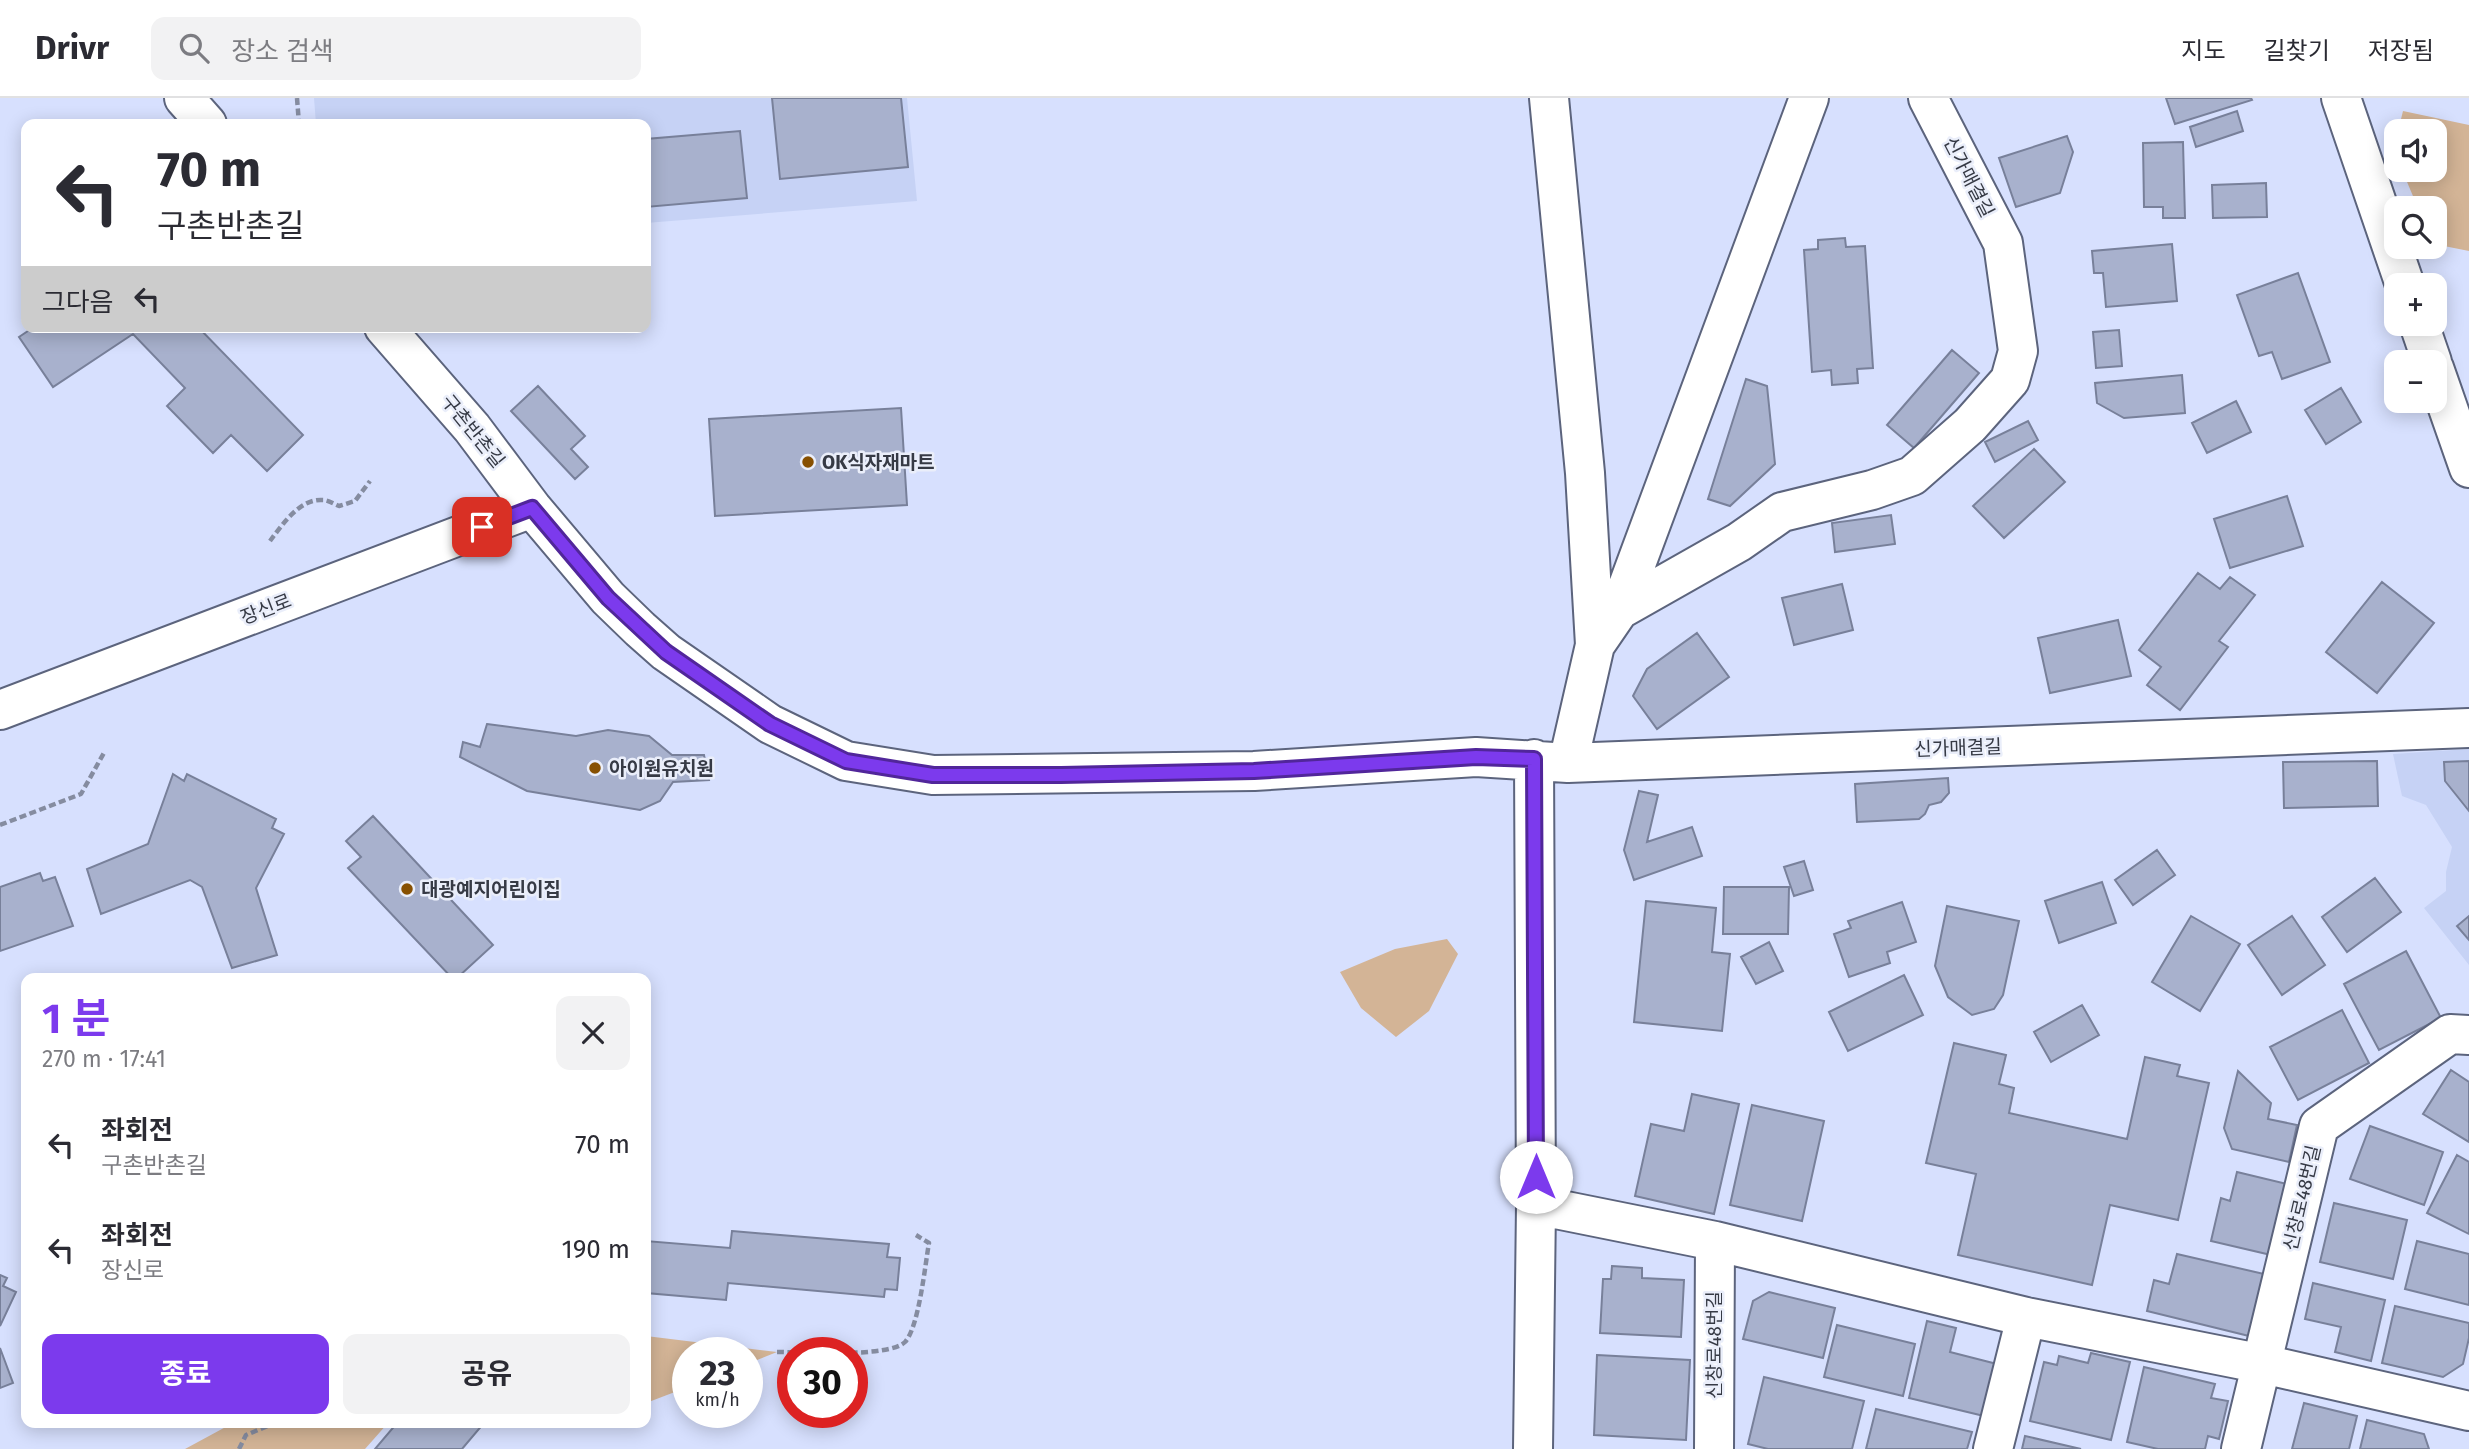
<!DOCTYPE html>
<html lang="ko">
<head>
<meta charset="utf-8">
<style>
	:root { --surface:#fff; --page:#f2f2f3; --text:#2b2b33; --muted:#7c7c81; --line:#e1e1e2; --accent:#7c3aed }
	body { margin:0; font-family:"Fira Sans","Noto Sans KR",sans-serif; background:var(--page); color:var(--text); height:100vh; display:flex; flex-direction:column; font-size:26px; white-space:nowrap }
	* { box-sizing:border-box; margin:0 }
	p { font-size:23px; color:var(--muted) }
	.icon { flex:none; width:38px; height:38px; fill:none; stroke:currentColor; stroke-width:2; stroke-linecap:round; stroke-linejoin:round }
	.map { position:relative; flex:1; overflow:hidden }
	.details { position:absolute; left:21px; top:875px; width:630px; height:455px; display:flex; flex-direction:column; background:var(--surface); border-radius:14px; box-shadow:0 4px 18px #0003 }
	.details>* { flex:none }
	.banner { position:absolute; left:21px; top:21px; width:630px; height:214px; border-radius:14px; box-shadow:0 4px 18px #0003; background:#fff; color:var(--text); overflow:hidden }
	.fabs { position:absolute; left:2384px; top:21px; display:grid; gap:14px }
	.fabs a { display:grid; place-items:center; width:63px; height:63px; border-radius:14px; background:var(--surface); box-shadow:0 4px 18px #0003; font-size:35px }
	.speed { position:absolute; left:672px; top:1239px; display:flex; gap:14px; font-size:35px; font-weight:700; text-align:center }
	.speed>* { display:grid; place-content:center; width:91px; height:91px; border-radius:50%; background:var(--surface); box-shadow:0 4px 18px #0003; line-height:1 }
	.speed small { font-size:18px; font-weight:400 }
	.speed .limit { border:10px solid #d22; background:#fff; color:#111 }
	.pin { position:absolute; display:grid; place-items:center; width:60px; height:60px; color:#fff; margin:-30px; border-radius:14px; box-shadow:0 4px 10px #0006 }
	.me { position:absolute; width:77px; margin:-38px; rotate:0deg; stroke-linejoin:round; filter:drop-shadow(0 0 5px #0008) }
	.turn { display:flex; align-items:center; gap:24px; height:147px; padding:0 21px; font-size:32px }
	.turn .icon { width:91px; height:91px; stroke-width:2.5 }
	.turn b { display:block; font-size:49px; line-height:60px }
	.then { display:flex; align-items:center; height:66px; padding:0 21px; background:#0003; gap:14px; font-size:26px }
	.round { display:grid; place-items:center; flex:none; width:74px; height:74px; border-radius:14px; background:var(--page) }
	.head { display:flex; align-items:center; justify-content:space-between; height:119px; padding:0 21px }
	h1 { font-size:42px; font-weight:700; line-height:52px; color:var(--accent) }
	.button { display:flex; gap:14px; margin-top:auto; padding:14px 21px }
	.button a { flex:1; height:80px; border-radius:14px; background:var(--accent); color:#fff; font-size:28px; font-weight:700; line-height:80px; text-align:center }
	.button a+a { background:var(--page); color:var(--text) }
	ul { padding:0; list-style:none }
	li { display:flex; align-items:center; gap:21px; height:105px; padding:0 21px }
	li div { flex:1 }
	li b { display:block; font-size:26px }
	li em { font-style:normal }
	header { display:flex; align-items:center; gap:42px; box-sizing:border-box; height:98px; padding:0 35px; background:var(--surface); border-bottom:2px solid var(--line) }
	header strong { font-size:33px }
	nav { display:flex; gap:38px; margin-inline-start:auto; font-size:24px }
	.search { width:490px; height:63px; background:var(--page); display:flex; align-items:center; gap:18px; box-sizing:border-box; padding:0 24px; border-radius:14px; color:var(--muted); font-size:26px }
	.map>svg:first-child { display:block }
	.built { fill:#c6d2f5 }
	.green { fill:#d3b496 }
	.building { fill:#a8b1cd; stroke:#78809a; stroke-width:2 }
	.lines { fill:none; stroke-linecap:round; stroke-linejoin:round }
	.street-casing { stroke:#5c647d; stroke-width:42 }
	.path { stroke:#858ca0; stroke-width:4.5; stroke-dasharray:7 3.5; stroke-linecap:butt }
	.street { stroke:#fff; stroke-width:38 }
	.route-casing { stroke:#51269a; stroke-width:18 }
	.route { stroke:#7c3aed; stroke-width:12 }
	.poi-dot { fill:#875001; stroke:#eaeefa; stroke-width:2.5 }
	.labels { text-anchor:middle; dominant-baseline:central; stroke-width:5; stroke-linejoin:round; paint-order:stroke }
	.street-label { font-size:19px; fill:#363a45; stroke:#eaeefa }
	.poi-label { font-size:19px; font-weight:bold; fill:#363a45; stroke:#eaeefa; text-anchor:start }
</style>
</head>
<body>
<header>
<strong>Drivr</strong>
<div class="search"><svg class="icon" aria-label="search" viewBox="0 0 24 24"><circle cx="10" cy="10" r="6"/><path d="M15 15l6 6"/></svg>장소 검색</div>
<nav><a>지도</a><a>길찾기</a><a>저장됨</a></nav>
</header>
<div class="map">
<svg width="2469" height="1351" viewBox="0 0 2469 1351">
	<rect width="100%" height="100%" fill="#d7e0fe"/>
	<path class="built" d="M 314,0 L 907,0 L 917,103 L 646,125 L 646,26 L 316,26 Z
		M 2469,651 L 2469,867 L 2424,810 L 2446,793 L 2446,774 L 2452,749 L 2426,707 L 2402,698 L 2393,656 Z"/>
	<path class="green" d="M 2403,13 L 2469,27 L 2469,153 L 2434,146 L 2434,110 L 2418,110 L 2402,72 L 2434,72 L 2434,33 L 2398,33 Z
		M 1447,841 L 1458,856 L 1429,913 L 1396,939 L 1361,910 L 1340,874 L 1395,851 Z
		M 646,1238 L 777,1254 L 747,1266 L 747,1255 L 688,1255 L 688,1289 L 646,1305 Z
		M 233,1325 L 388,1325 L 365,1351 L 185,1351 Z"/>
	<path class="building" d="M 772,0 L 901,0 L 908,69 L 780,81 Z
		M 2166,0 L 2251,0 L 2252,2 L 2175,26 Z
		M 2237,13 L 2243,33 L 2196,49 L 2190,29 Z
		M 740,33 L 747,100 L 646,109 L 646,41 Z
		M 2067,38 L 2073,54 L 2060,95 L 2016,109 L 1999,60 Z
		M 2183,44 L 2185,120 L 2163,120 L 2163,109 L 2144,109 L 2143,45 Z
		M 2266,85 L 2267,119 L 2213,120 L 2212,87 Z
		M 1845,140 L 1846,149 L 1865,148 L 1873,270 L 1857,271 L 1858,285 L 1832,287 L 1831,272 L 1812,274 L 1804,152 L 1818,151 L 1818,142 Z
		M 2172,146 L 2177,203 L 2106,209 L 2103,175 L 2094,175 L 2092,153 Z
		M 2298,175 L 2330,264 L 2282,281 L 2272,254 L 2259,258 L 2237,197 Z
		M 34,229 L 198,229 L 303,337 L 267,373 L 231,337 L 213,355 L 167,308 L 185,290 L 133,236 L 53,289 L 19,239 Z
		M 2119,232 L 2122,268 L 2096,270 L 2093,234 Z
		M 1952,252 L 1979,275 L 1914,350 L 1887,327 Z
		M 2182,277 L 2185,315 L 2124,320 L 2097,305 L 2095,285 Z
		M 1746,281 L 1767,288 L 1775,366 L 1730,408 L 1708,401 Z
		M 538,288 L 585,338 L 571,351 L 588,369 L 575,381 L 511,313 Z
		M 2341,290 L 2361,324 L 2326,346 L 2305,312 Z
		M 2236,303 L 2251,334 L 2207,355 L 2192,325 Z
		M 901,310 L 907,407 L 715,418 L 709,321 Z
		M 2028,323 L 2038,342 L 1995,364 L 1985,344 Z
		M 2034,351 L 2065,384 L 2004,440 L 1973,408 Z
		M 2287,398 L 2303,448 L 2230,470 L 2214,421 Z
		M 1891,417 L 1895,446 L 1835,454 L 1832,425 Z
		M 2198,475 L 2220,491 L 2230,479 L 2255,497 L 2219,543 L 2228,549 L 2180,612 L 2147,587 L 2161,569 L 2139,552 Z
		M 2382,484 L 2434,525 L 2377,595 L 2326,554 Z
		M 1842,486 L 1853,532 L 1794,547 L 1782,500 Z
		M 2118,522 L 2131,578 L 2050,595 L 2038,540 Z
		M 1697,535 L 1729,579 L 1657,631 L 1633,598 L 1647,571 Z
		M 487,626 L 576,638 L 608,632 L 649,638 L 672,657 L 704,657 L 709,682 L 673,684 L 660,703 L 640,712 L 527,693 L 460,659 L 463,644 L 480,649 Z
		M 2377,663 L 2378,708 L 2284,710 L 2283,664 Z
		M 2469,663 L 2469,713 L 2445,683 L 2444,664 Z
		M 173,676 L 184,683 L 187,676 L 276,721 L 272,730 L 284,736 L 256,790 L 277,857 L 232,870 L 202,789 L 190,782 L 101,816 L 87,771 L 148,746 Z
		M 1948,680 L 1949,695 L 1941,704 L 1929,707 L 1925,716 L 1919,721 L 1857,724 L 1855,686 Z
		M 1639,693 L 1658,697 L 1647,744 L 1692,729 L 1702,758 L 1634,782 L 1624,752 Z
		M 373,718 L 493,847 L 457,880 L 452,880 L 348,770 L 361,759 L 346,743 Z
		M 2157,752 L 2175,777 L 2133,807 L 2115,782 Z
		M 1804,763 L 1813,792 L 1794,798 L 1784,769 Z
		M 40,775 L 43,783 L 55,779 L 73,828 L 0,853 L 0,789 Z
		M 2375,780 L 2401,814 L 2347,854 L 2322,819 Z
		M 2102,784 L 2116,825 L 2059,845 L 2045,803 Z
		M 1724,789 L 1789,789 L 1788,836 L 1723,836 Z
		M 1646,803 L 1716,810 L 1712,854 L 1730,856 L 1722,933 L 1634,924 Z
		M 1902,804 L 1916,844 L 1887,854 L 1890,865 L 1849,879 L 1834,836 L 1851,830 L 1848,823 Z
		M 1947,808 L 2019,823 L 2003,897 L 1994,911 L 1972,917 L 1948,899 L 1935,868 Z
		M 2191,818 L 2240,846 L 2200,913 L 2152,884 Z
		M 2292,818 L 2325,867 L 2282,897 L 2248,847 Z
		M 2469,818 L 2469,842 L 2457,828 Z
		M 1769,844 L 1783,873 L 1756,886 L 1741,859 Z
		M 2406,853 L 2441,920 L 2379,952 L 2344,886 Z
		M 1904,877 L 1923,917 L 1848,953 L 1829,914 Z
		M 2082,907 L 2099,937 L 2051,964 L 2034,934 Z
		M 2342,912 L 2369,965 L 2298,1002 L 2270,949 Z
		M 1954,945 L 2006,957 L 1999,986 L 2014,990 L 2009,1015 L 2127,1041 L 2145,959 L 2180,967 L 2177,978 L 2209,985 L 2178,1122 L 2110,1107 L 2092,1187 L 1958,1157 L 1976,1076 L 1926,1065 Z
		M 2451,972 L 2469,984 L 2469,1044 L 2423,1016 Z
		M 2238,973 L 2271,1005 L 2268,1021 L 2297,1027 L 2289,1064 L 2232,1051 L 2224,1030 Z
		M 1692,996 L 1739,1006 L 1714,1116 L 1635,1098 L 1651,1026 L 1684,1033 Z
		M 1752,1007 L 1824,1023 L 1802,1123 L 1730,1107 Z
		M 2370,1028 L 2443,1054 L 2424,1107 L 2350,1081 Z
		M 2457,1057 L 2469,1064 L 2469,1136 L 2427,1115 Z
		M 2237,1074 L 2287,1086 L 2271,1157 L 2211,1143 L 2221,1100 L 2230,1103 Z
		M 2334,1105 L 2407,1122 L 2393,1181 L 2320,1164 Z
		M 732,1133 L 889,1146 L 887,1159 L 900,1160 L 897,1192 L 885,1191 L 884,1199 L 728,1185 L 726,1202 L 646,1195 L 646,1143 L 730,1150 Z
		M 2417,1143 L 2469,1156 L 2469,1207 L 2405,1191 Z
		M 2177,1156 L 2264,1176 L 2249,1238 L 2147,1213 L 2154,1182 L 2169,1186 Z
		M 1612,1168 L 1642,1170 L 1642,1180 L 1684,1182 L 1681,1239 L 1600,1235 L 1603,1181 L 1611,1181 Z
		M 0,1177 L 7,1180 L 3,1188 L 16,1194 L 0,1228 Z
		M 2313,1185 L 2385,1202 L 2371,1263 L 2335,1254 L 2341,1229 L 2305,1221 Z
		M 1769,1194 L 1835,1210 L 1823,1260 L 1743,1241 L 1753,1203 Z
		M 2395,1208 L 2469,1225 L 2469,1240 L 2463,1266 L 2443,1279 L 2382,1265 Z
		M 1927,1223 L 1956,1230 L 1950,1254 L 1997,1266 L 1984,1318 L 1909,1300 Z
		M 1837,1227 L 1915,1246 L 1903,1298 L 1824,1279 Z
		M 0,1250 L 13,1285 L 0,1290 Z
		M 2091,1255 L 2130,1264 L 2111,1342 L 2030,1323 L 2044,1264 L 2057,1267 L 2059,1258 L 2088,1265 Z
		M 1597,1257 L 1690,1262 L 1686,1342 L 1594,1337 Z
		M 2144,1269 L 2215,1286 L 2211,1300 L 2228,1303 L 2219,1341 L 2208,1338 L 2205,1351 L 2158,1351 L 2127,1344 Z
		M 1764,1279 L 1864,1303 L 1852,1351 L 1768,1351 L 1748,1346 Z
		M 2304,1305 L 2357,1318 L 2349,1351 L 2292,1351 Z
		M 1876,1311 L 1972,1334 L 1967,1351 L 1866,1351 Z
		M 2367,1322 L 2424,1336 L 2429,1351 L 2360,1351 Z
		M 397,1325 L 484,1325 L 462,1351 L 375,1351 Z
		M 2025,1338 L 2081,1351 L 2022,1351 Z"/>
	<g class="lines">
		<g class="street-casing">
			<path id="street" d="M 184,0 L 207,26
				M 1549,0 L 1585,375 L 1595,547
				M 2341,0 L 2405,187
				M 2419,226 L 2432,264
				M 384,229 L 472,330 L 532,410 L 608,500 L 640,531 L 666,554 L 770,626 L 846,663 L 933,677 L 1254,673 L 1476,659 L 1568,665 L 2469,630
				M 2434,270 L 2469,370
				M 1619,512 L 1739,444 L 1782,414 L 1872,392 L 1912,378 L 1970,327 L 2010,282 L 2018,253 L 2003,145 L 1928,0
				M 0,612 L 532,410
				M 1568,665 L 1595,547 L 1619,512 L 1809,0
				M 1536,1107 L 1715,1143 L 2026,1219 L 2263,1266 L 2469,1313
				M 1533,1351 L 1536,1107 L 1534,661
				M 1714,1351 L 1715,1143
				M 1993,1351 L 2026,1219
				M 2241,1351 L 2319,1028 L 2450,936 L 2469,937"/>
		</g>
		<path class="path" d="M 297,0 L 299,26
			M 270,443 C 282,427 300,400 323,402 C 328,402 334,406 339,408 L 355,403 L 370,383
			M 0,727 L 81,696 L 105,653
			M 777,1254 C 802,1254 889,1260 905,1244 C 919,1229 925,1167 929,1145 L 916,1137
			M 239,1351 L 246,1337 L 275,1325"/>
		<use href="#street" class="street"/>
	</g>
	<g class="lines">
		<g class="route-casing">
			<path id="route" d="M 482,429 L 532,410 L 608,500 L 666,554 L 770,626 L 846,663 L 933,677 L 1061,677 L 1254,673 L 1476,659 L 1534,661 L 1536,1079"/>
		</g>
		<use href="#route" class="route"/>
	</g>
	<g class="poi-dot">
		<circle cx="808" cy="364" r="7"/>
		<circle cx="595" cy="670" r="7"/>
		<circle cx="407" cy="791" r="7"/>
	</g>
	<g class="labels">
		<g class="street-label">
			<text transform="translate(1969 79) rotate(63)">신가매결길</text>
			<text transform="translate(473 333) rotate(51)">구촌반촌길</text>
			<text transform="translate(266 511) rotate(-21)">장신로</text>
			<text transform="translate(1958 650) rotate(-2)">신가매결길</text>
			<text transform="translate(2302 1100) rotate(-77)">신창로48번길</text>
			<text transform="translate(1714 1247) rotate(-90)">신창로48번길</text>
		</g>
		<g class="poi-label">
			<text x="822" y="364">OK식자재마트</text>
			<text x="609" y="670">아이원유치원</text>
			<text x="421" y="791">대광예지어린이집</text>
		</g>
	</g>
</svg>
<div class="fabs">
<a><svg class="icon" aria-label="sound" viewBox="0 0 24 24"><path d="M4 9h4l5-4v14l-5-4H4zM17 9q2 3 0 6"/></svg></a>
<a><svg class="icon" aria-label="search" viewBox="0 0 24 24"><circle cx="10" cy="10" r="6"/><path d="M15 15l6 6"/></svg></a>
<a>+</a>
<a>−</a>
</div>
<div class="speed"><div>23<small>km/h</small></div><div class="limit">30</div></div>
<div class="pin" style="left:482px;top:429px;background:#d93025"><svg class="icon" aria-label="arrive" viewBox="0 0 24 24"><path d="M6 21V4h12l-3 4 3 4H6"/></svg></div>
<svg class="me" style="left:1536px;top:1079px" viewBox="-20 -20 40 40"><circle r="19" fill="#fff"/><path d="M0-13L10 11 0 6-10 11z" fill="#7c3aed"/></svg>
<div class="banner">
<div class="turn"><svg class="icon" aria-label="left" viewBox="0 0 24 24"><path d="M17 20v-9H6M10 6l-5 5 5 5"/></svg><div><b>70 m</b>구촌반촌길</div></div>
<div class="then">그다음<svg class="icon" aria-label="left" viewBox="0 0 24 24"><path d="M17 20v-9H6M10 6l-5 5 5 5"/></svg></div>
</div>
<section class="details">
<div class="head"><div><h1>1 분</h1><p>270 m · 17:41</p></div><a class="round"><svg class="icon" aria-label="close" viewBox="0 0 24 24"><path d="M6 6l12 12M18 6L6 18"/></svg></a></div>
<ul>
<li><svg class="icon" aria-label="left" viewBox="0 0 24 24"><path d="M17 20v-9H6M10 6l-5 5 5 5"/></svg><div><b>좌회전</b><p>구촌반촌길</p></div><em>70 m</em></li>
<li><svg class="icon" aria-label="left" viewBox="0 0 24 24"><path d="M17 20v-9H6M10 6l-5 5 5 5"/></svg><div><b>좌회전</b><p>장신로</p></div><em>190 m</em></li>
</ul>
<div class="button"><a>종료</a><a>공유</a></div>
</section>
</div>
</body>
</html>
